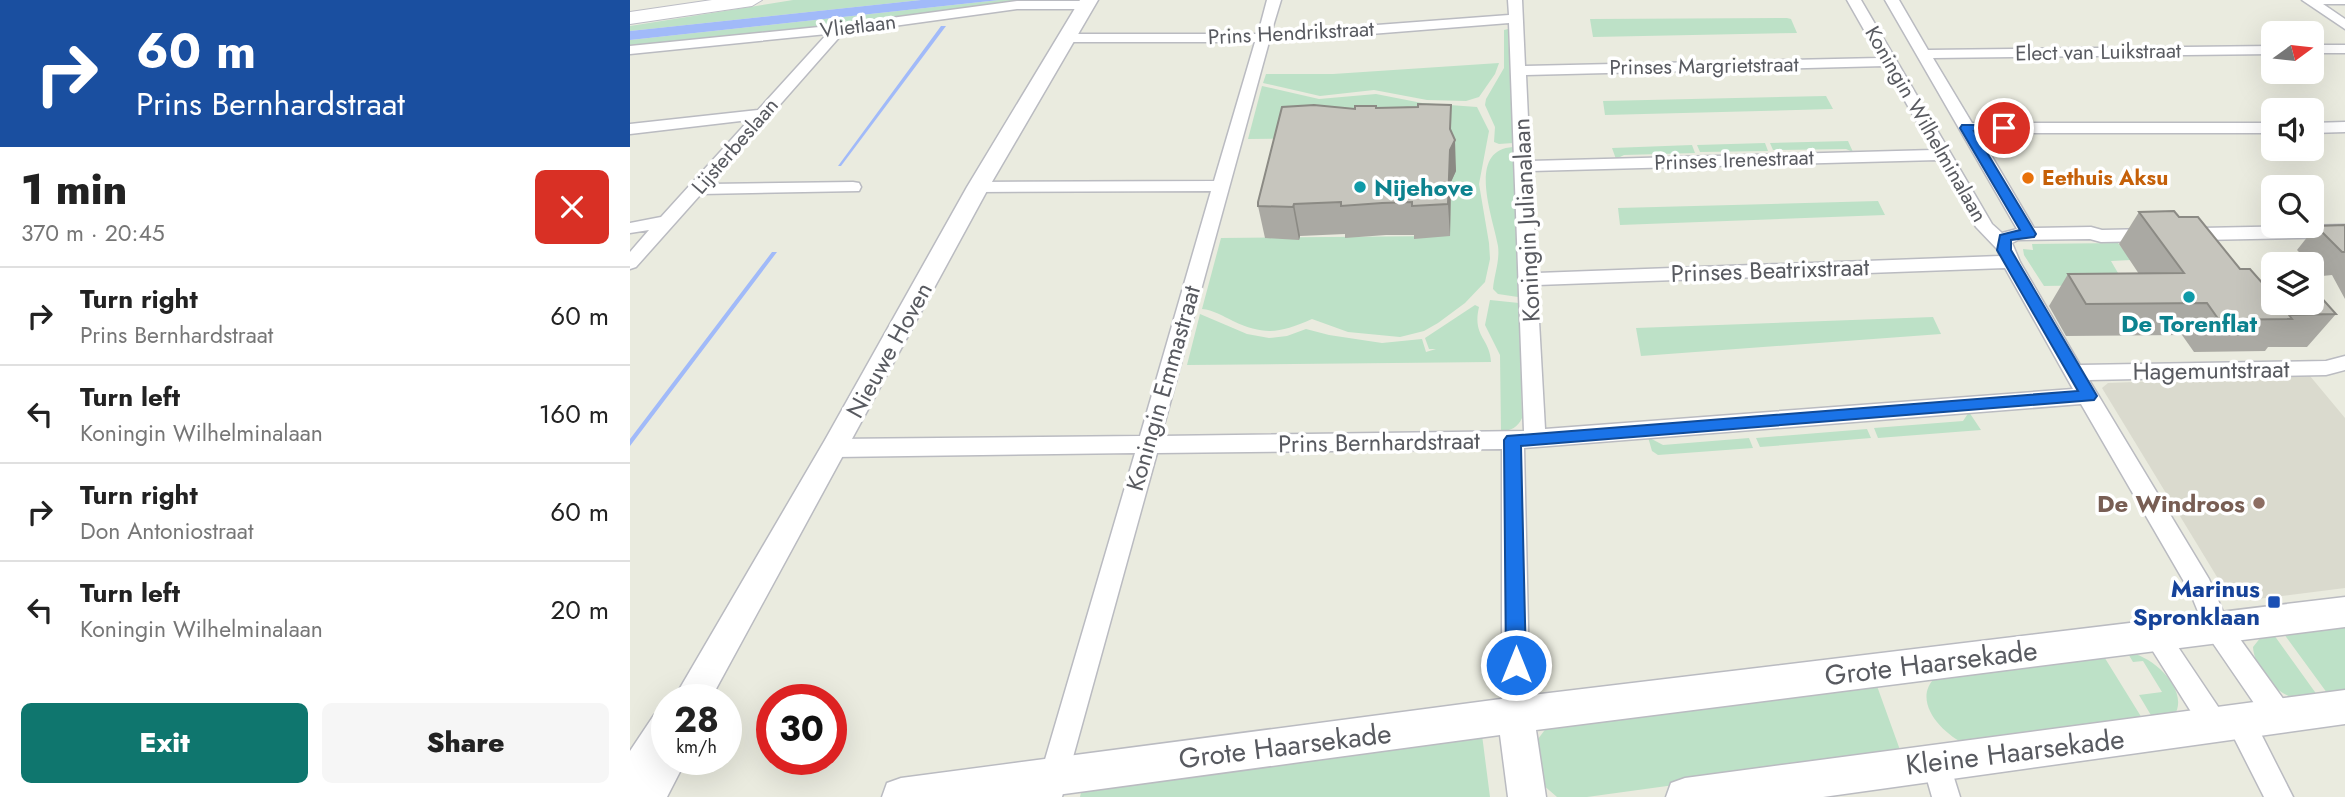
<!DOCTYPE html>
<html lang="en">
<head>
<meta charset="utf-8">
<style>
	:root { --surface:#fff; --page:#f6f6f6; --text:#222; --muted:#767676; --line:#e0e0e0; --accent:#0f766e }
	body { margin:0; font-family:Jost,sans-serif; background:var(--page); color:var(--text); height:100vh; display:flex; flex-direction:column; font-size:26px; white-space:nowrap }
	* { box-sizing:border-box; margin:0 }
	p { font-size:23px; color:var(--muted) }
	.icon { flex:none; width:38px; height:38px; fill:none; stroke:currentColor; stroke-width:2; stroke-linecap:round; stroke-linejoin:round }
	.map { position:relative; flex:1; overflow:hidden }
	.panel { display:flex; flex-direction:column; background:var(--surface); width:630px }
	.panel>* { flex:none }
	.guide { background:#1a4fa0; color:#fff; overflow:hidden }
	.needle { width:46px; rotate:75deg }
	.buttons { position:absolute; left:1631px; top:21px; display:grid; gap:14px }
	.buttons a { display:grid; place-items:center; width:63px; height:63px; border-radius:10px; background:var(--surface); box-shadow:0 7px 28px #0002; font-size:35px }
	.speed { position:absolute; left:21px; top:684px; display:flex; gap:14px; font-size:35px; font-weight:700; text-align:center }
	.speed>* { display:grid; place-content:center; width:91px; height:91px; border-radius:50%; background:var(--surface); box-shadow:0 7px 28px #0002; line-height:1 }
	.speed small { font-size:18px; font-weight:400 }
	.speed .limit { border:10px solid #d22; background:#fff; color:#111 }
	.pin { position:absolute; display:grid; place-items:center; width:60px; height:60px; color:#fff; margin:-30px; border:4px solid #fff; border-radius:50%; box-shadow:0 2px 7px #0007 }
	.me { position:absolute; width:77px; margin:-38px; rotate:0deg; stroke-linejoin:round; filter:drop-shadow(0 0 5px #0008) }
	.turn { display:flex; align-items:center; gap:24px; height:147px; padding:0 21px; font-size:32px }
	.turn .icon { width:91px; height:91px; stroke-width:2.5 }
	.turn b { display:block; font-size:49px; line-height:60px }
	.round { display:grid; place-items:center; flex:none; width:74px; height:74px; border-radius:10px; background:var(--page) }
	.headline { display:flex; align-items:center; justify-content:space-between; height:119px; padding:0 21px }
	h1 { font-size:42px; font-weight:800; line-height:52px }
	.primary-button { display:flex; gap:14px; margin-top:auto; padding:14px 21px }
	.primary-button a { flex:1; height:80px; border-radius:10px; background:var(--accent); color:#fff; font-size:28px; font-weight:800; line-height:80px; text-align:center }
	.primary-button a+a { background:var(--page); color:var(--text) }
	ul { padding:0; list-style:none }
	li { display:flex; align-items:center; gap:21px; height:98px; padding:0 21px; border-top:2px solid var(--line) }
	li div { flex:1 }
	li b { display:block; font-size:26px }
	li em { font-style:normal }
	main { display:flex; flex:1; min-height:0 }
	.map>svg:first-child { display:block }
	.education { fill:#dadace }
	.green { fill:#bde1c7 }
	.water { fill:#a1baf9 }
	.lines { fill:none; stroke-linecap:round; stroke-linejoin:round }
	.minor-casing { stroke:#babbc1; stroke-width:3 }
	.tertiary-casing { stroke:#babbc1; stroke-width:3 }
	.secondary-casing { stroke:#bcbdc5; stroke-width:2 }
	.minor { fill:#fff; fill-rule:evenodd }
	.tertiary { fill:#fff; fill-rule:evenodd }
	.secondary { fill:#fff; fill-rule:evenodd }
	.wall { fill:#aaa9a3 }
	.shaded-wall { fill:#8b8a84 }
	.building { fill:#c6c5bd; stroke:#8b8a84; stroke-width:2 }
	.route { fill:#1a73e8; stroke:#114b97; stroke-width:2 }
	.food-dot { fill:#e8710a; stroke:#fff; stroke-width:2.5 }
	.culture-dot { fill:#0f9aa8; stroke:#fff; stroke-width:2.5 }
	.education-dot { fill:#8d6e63; stroke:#fff; stroke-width:2.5 }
	.transit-dot { fill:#1a4fb4; stroke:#fff; stroke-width:2.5 }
	.labels { text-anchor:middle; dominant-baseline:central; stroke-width:7; stroke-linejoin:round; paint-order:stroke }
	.far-street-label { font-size:21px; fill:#585a60; stroke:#fff }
	.far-food-label { font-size:21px; font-weight:bold; fill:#c56008; stroke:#fff; text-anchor:start }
	.culture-label { font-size:24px; font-weight:bold; fill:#0d838f; stroke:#fff; text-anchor:start }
	.street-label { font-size:24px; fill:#585a60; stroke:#fff }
	.education-label { font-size:24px; font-weight:bold; fill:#785e54; stroke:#fff; text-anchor:end }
	.transit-label { font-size:24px; font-weight:bold; fill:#164399; stroke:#fff; text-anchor:end }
	.near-street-label { font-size:28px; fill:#585a60; stroke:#fff }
</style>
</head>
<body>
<main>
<section class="panel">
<div class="guide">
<div class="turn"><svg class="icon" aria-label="right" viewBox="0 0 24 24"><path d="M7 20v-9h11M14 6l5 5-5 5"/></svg><div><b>60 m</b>Prins Bernhardstraat</div></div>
</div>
<div class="headline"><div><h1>1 min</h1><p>370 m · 20:45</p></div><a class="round" style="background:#d93025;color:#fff"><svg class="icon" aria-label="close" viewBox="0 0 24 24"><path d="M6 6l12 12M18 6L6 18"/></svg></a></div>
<ul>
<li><svg class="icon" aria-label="right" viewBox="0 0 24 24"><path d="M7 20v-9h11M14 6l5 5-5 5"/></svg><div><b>Turn right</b><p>Prins Bernhardstraat</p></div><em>60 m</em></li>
<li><svg class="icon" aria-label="left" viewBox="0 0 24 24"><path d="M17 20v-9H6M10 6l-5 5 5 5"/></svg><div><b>Turn left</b><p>Koningin Wilhelminalaan</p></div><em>160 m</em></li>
<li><svg class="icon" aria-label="right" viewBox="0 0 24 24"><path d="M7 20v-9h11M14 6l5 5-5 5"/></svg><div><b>Turn right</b><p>Don Antoniostraat</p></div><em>60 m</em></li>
<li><svg class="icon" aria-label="left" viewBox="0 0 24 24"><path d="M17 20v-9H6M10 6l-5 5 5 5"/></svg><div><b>Turn left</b><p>Koningin Wilhelminalaan</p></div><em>20 m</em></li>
</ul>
<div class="primary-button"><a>Exit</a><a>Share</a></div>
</section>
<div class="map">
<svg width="1715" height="797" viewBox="0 0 1715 797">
	<rect width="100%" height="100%" fill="#eaebdf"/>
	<path class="education" d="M 1680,376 L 1715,418 L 1715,588 L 1611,601 L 1598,595 L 1472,388 L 1478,383 Z"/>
	<path class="green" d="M 163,0 L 291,0 L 0,31 L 0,26 Z
		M 369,0 L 408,0 L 183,28 L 0,46 L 0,40 Z
		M 1157,18 L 1161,19 L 1167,33 L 963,37 L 960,19 Z
		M 878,29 L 883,143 L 869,144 L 864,142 L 865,127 L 855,105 L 856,99 L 874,68 L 874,30 Z
		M 869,63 L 865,74 L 849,97 L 836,101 L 797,100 L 744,90 L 690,96 L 633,83 L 636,74 L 703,74 Z
		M 632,86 L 689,99 L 746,94 L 792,103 L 847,107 L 859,131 L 849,184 L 859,243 L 860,259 L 855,282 L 835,303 L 808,323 L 794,331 L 770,337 L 718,332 L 682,319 C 650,333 635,336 603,321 C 593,316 583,310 572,309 L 591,238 L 814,236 L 817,137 L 618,139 Z
		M 1196,96 L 1203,109 L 975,115 L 973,101 Z
		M 1218,141 L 1223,152 L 1216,149 L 1143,150 L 1140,143 Z
		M 1135,143 L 1138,151 L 1070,152 L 1067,145 Z
		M 1062,145 L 1065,153 L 994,155 L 986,159 L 982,148 Z
		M 883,147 L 888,297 L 868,294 L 863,289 C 864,275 870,261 868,246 C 863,217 836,150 883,147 Z
		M 1248,201 L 1255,215 L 990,225 L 988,208 Z
		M 1488,243 L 1501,260 L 1481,261 L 1488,273 L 1476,276 L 1475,285 L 1414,286 L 1394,255 L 1393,249 L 1403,250 L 1402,244 Z
		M 860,300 L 889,303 L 892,418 C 888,427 881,431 871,431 L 870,355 L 855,325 Z
		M 845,305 L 849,307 C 842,337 860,338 861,362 L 557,365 L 570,314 L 617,334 L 639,338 L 657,336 L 676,329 L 699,335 L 752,343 L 792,339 L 796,352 L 806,349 L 799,349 L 795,338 Z
		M 1303,317 L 1311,334 L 1011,356 L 1006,328 Z
		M 1339,412 L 1351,430 L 1248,438 L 1244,428 L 1333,421 Z
		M 1237,429 L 1241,438 L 1130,447 L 1126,438 Z
		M 1018,437 L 1033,445 L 1119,438 L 1123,448 L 1028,455 L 1022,451 Z
		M 1715,626 L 1715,695 L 1700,697 L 1654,634 Z
		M 1644,635 L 1690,699 C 1683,699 1675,700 1668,699 C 1647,696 1624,668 1623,647 L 1631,637 Z
		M 1497,652 C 1522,655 1561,690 1544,716 L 1525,722 L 1509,695 L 1532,692 L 1513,661 L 1503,662 Z
		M 1473,655 L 1515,723 L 1336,744 C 1313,735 1280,700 1306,677 Z
		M 1247,686 L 1270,750 L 1264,755 L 957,797 L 927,797 L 912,784 L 905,743 L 917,727 Z
		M 852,735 L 860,797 L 450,797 L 452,788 Z"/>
	<path class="water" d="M 291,0 L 369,0 L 0,40 L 0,31 Z
		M 311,26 L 316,26 L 211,166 L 208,166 Z
		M 142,252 L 147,252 L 0,446 L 0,439 Z"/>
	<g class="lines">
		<g class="minor-casing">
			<path id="minor" d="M 637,0 L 651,0 L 641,33 L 879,15 L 878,0 L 892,0 L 895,66 L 1250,58 L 1217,0 L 1231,0 L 1362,224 L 1372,233 L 1387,229 L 1255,0 L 1269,0 L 1298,50 L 1643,46 L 1643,54 L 1303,58 L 1342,123 L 1643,123 L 1643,133 L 1348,133 L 1404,228 L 1461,227 L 1472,230 L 1715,225 L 1715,237 L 1471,242 L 1460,239 L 1388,240 L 1382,243 L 1390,262 L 1450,365 L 1696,361 L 1715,356 L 1715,370 L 1696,375 L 1459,380 L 1579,579 L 1597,621 L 1659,707 L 1663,716 L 1659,725 L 1649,729 L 1639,725 L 1578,636 L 1560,592 L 1451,404 L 894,448 L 900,715 L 896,724 L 886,728 L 876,724 L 872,715 L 872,449 L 527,453 L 432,797 L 404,797 L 505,453 L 205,457 L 197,454 L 194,448 L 197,442 L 205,439 L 510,436 L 581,191 L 348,192 L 340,187 L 348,182 L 584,181 L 625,42 L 437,42 L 430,38 L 437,34 L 628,34 ZM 879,23 L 894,431 L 531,436 L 639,42 ZM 1255,66 L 1303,150 L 900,161 L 896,75 ZM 1308,160 L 1346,227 L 1367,249 L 1370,256 L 907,273 L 901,171 ZM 1375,268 L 1443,389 L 915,429 L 907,285 Z
				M 1672,0 L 1715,0 L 1715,4 L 1693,4 L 1715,19 L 1715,29 Z
				M 387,1 L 455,1 L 462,5 L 455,9 L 387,9 L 213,33 L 80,184 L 223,182 L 229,183 L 231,187 L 229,191 L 71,194 L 6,267 L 0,269 L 0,252 L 19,230 L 0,233 L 0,223 L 31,217 L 119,120 L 0,134 L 0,124 L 128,110 L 197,34 L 0,54 L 0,46 L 209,25 Z
				M 1682,45 L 1715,45 L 1715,53 L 1682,53 Z
				M 1715,122 L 1715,132 L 1682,133 L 1682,123 Z
				M 1527,625 L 1536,629 L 1597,720 L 1600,712 L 1610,708 L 1620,712 L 1663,797 L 1634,797 L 1598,726 L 1595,734 L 1585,738 L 1575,734 L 1514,637 L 1518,629 Z
				M 1306,748 L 1316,752 L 1330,797 L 1302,797 L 1292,762 L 1296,752 Z"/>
		</g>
		<g class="tertiary-casing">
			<path id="tertiary" d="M 450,0 L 468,0 L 359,187 L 80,700 L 43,700 L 195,440 L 337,187 Z
				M 1715,597 L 1715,627 L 906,730 L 916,797 L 878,797 L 870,735 L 412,797 L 252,797 L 257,783 L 271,778 L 886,697 Z
				M 1715,690 L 1715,724 L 1193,797 L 1036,797 L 1041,783 L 1055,778 Z
				M 37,710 L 37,760 L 56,760 L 37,797 L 0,797 L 0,751 L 24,715 Z"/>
		</g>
		<g class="secondary-casing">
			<path id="secondary" d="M 82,0 L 132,0 L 122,6 L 0,24 L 0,12 Z"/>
		</g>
		<use href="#minor" class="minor"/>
		<use href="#tertiary" class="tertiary"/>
		<use href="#secondary" class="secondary"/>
	</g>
	<path class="wall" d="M 821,105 L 821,132 L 826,171 L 821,182 L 820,236 L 784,239 L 784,235 L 756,235 L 715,238 L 715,234 L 670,236 L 669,240 L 635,238 L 628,206 L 725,109 Z
		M 1509,212 L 1549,217 L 1610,269 L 1634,285 L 1706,314 L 1677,347 L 1638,347 L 1635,351 L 1564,352 L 1552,335 L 1436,336 L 1419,306 L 1438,274 L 1509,274 L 1489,244 Z
		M 1715,225 L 1715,299 L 1702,275 L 1692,276 L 1667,250 L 1686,226 Z"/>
	<path class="shaded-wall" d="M 821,105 L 821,147 L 825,140 L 826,171 L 821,182 L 820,236 L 818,204 Z
		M 664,204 L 670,236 L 669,240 L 663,207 Z"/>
	<path class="building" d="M 788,104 L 821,105 L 820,129 L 825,140 L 820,150 L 818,204 L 782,206 L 782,202 L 752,203 L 711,206 L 711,202 L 664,204 L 663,207 L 628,206 L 628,202 L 652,107 L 684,105 L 725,109 L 725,106 L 746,106 L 746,108 L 788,107 Z
		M 1544,211 L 1549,217 L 1568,217 L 1610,269 L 1620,269 L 1634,285 L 1643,285 L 1643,303 L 1682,303 L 1682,295 L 1689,295 L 1706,314 L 1659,315 L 1662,319 L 1589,320 L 1577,303 L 1456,304 L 1438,274 L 1554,273 L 1509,212 Z
		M 1715,225 L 1715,252 L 1712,252 L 1686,226 Z"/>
	<path class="route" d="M 1332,125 L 1374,125 L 1380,128 L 1374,132 L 1344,131 L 1406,234 L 1404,237 L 1381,240 L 1381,250 L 1467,396 L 1464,400 L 891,446 L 896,665 L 893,672 L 886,675 L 879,672 L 876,665 L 874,440 L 877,436 L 1448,391 L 1367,250 L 1370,235 L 1390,230 L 1330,128 Z"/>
	<circle class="food-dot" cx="1398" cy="178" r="7"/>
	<g class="culture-dot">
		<circle cx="730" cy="187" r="7"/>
		<circle cx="1559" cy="297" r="7"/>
	</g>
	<circle class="education-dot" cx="1629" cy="503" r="7"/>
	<rect class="transit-dot" x="1637" y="595" width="14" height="14" rx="3.5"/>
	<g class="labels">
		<g class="far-street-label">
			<text transform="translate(228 26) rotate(-7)">Vlietlaan</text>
			<text transform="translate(661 33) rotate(-3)">Prins Hendrikstraat</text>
			<text transform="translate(1468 52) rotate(-1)">Elect van Luikstraat</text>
			<text transform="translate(1074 66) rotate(-1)">Prinses Margrietstraat</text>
			<text transform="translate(1296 124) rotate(60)">Koningin Wilhelminalaan</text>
			<text transform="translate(105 146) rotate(-49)">Lijsterbeslaan</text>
			<text transform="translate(1104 160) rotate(-2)">Prinses Irenestraat</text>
		</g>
		<g class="far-food-label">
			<text x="1412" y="178">Eethuis Aksu</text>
		</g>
		<g class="culture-label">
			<text x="744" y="187">Nijehove</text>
			<text x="1559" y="323" text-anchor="middle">De Torenflat</text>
		</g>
		<g class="street-label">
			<text transform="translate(896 220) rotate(-93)">Koningin Julianalaan</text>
			<text transform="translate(1140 270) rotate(-2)">Prinses Beatrixstraat</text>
			<text transform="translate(259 350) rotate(-61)">Nieuwe Hoven</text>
			<text transform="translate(1581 370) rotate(-1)">Hagemuntstraat</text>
			<text transform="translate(533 388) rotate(-74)">Koningin Emmastraat</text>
			<text transform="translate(749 442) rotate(-1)">Prins Bernhardstraat</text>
		</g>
		<g class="education-label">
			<text x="1615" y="503">De Windroos</text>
		</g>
		<g class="transit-label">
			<text x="1630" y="588">Marinus<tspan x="1630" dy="28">Spronklaan</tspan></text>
		</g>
		<g class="near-street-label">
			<text transform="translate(1301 663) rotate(-7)">Grote Haarsekade</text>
			<text transform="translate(655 746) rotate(-7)">Grote Haarsekade</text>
			<text transform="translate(1385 752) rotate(-7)">Kleine Haarsekade</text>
		</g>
	</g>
</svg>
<div class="buttons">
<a><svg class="needle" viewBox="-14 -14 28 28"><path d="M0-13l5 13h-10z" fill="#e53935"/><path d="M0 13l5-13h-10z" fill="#767676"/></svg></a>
<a><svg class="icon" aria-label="sound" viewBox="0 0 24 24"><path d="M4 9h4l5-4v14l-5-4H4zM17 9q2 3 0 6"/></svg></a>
<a><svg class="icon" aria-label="search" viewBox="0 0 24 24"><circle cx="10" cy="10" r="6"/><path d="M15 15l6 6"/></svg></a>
<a><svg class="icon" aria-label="layers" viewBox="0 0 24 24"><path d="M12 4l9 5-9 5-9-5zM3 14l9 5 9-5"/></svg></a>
</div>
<div class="speed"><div>28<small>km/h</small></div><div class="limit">30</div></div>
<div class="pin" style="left:1374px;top:128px;background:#d93025"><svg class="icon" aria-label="arrive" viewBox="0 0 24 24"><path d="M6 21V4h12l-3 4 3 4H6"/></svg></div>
<svg class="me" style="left:886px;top:665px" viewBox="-20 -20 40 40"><circle r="17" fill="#1a73e8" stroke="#fff" stroke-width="3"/><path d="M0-11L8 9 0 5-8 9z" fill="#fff"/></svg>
</div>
</main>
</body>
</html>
